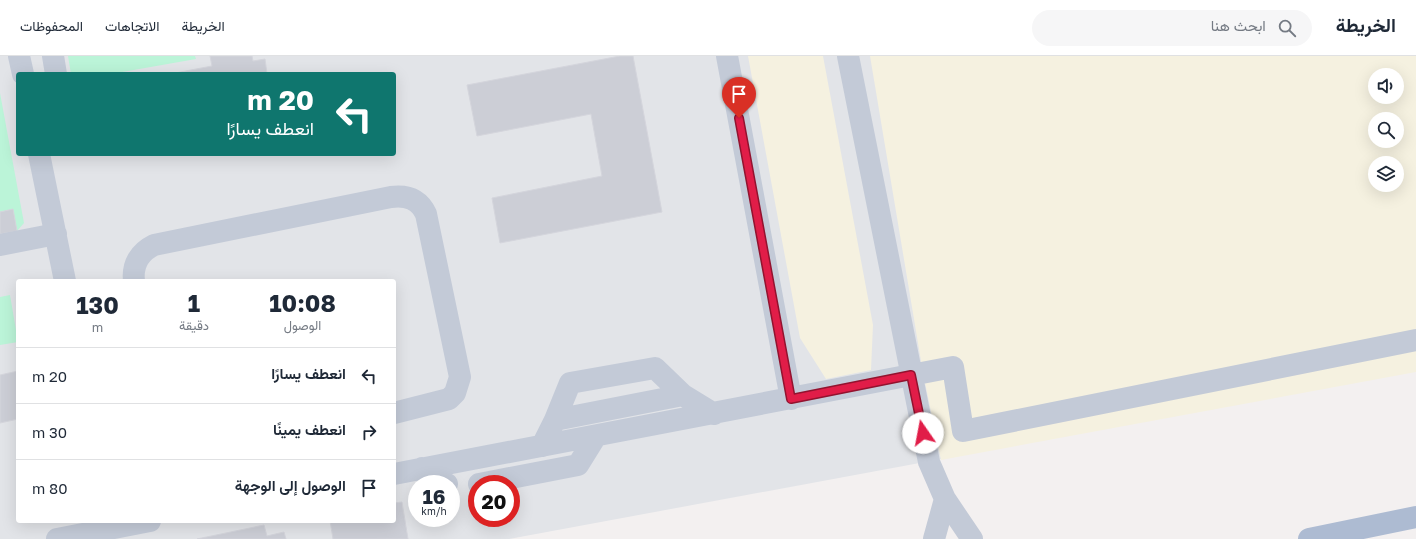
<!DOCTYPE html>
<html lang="ar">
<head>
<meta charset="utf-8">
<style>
	:root { --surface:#fff; --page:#f6f6f7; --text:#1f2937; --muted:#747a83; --line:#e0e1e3 }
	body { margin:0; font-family:"Golos Text",Vazirmatn,sans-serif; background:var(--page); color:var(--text); direction:rtl; height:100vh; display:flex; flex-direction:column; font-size:15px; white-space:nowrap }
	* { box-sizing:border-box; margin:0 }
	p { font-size:13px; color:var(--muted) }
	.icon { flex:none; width:22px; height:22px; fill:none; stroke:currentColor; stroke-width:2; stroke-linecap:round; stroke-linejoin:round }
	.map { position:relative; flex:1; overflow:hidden; direction:ltr }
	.panel { position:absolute; left:16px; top:223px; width:380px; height:244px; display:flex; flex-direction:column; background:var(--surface); border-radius:4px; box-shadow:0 4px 16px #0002; direction:rtl }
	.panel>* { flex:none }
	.banner { position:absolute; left:16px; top:16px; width:380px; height:84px; border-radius:4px; box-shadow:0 4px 16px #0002; direction:rtl; background:#0f766e; color:#fff; overflow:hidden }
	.fabs { position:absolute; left:1368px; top:12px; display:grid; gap:8px }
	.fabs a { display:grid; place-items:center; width:36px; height:36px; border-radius:50%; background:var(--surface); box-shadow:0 4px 16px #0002; font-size:20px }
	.speed { position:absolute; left:408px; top:419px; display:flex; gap:8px; font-size:20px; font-weight:700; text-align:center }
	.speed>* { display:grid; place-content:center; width:52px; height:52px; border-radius:50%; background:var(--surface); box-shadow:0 4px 16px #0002; line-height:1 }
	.speed small { font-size:10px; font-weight:400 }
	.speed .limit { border:6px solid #d22; background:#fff; color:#111 }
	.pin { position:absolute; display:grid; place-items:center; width:34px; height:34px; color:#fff; margin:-41px -17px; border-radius:50% 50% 50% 0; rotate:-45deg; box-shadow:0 0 4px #0007 }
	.pin .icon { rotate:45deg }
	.me { position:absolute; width:44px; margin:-22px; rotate:348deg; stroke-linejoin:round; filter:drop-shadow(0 0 3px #0008) }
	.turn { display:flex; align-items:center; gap:14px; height:84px; padding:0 16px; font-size:18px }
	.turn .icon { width:52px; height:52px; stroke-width:2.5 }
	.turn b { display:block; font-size:28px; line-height:34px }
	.eta { display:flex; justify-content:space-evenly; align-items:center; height:68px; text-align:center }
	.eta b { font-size:24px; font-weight:700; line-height:28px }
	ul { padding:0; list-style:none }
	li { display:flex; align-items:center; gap:12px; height:56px; padding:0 16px; border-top:1px solid var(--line) }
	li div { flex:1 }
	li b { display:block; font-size:15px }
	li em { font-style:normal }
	header { display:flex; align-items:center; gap:24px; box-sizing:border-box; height:56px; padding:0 20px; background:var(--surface); border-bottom:1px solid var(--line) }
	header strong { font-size:19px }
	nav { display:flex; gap:22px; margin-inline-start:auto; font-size:14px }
	.search { width:280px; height:36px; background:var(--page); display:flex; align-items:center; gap:10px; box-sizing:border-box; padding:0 14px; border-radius:22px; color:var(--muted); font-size:15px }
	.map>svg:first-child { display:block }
	.airport { fill:#e2e4e8; fill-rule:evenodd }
	.green { fill:#bbf4d8 }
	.sand { fill:#f5f1e0; fill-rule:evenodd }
	.building { fill:#ccced6; stroke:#d4d5dc }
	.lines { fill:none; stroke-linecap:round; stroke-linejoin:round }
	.minor { stroke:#c3cad7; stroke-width:22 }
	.major { stroke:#adbbd2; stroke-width:22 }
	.route-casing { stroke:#92132f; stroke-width:10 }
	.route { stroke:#e11d48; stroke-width:7 }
</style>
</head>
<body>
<header>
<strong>الخريطة</strong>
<div class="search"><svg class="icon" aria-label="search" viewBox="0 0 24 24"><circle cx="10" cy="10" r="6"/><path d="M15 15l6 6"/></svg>ابحث هنا</div>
<nav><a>الخريطة</a><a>الاتجاهات</a><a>المحفوظات</a></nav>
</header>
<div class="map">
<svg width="1416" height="483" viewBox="0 0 1416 483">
	<rect width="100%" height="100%" fill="#f3f0f0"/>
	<path class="airport" d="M 0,0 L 1416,0 L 1416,315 L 509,483 L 0,483 ZM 18,18 L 394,18 L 394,98 L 18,98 ZM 1375,19 L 1397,19 L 1397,41 L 1375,41 ZM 1375,63 L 1397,63 L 1397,85 L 1375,85 ZM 1375,107 L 1397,107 L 1397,129 L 1375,129 ZM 18,225 L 394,225 L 394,465 L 18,465 ZM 417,428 L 451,428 L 451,462 L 417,462 ZM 477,428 L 511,428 L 511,462 L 477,462 Z"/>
	<path class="green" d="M 68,0 L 195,0 L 196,3 L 111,18 L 71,18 Z
		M 0,37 L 24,167 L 17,175 L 13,154 L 0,156 Z
		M 10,239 L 18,286 L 0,289 L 0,241 Z"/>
	<path class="sand" d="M 748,0 L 823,0 L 873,269 L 871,314 L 826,323 L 800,282 Z
		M 870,0 L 1416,0 L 1416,316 L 941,404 L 923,317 ZM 1375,19 L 1397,19 L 1397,41 L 1375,41 ZM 1375,63 L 1397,63 L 1397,85 L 1375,85 ZM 1375,107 L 1397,107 L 1397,129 L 1375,129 Z"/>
	<path class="building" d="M 210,0 L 252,0 L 253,5 L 265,3 L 267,18 L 170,18 L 212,10 Z
		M 620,0 L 633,0 L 662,156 L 500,187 L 492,142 L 602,120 L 591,58 L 477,80 L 467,29 Z
		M 13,153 L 17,175 L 0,178 L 0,156 Z
		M 18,315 L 18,363 L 0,367 L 0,319 Z
		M 402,446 L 408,483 L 333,483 L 330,465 L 394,465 L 394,447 Z
		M 264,469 L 267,480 L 284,476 L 286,483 L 197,483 Z"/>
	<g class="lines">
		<path class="minor" d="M 19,0 L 23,18
			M 53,0 L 56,18
			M 727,0 L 791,343
			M 848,0 L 929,406 L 945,443 L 972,483
			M 39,98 L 65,225
			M 0,189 L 56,178
			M 134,225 C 132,208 140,196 154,189 L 391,141 C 407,139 419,143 426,158 L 460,321 L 455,337 L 449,343 L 394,357
			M 555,364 L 683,339
			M 542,390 L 555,364 L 570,327 L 655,312 L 683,339 L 714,358
			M 422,412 L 447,428
			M 394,418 L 953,311 L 963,375 L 1416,284
			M 479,428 L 578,409 L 596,380
			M 57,483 L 150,465
			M 934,483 L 945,443"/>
		<path class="major" d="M 1309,483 L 1416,461"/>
	</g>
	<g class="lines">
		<g class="route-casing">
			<path id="route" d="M 739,62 L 791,343 L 911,319 L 923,377"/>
		</g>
		<use href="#route" class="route"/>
	</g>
</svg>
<div class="fabs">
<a><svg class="icon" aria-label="sound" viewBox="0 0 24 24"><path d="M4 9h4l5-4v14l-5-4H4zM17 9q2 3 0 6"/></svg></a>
<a><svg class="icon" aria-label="search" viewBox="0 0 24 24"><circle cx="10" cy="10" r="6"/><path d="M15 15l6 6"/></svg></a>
<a><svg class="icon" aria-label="layers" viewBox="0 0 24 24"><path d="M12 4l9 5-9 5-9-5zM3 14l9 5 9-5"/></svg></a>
</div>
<div class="speed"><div>16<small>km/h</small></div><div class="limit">20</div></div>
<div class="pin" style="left:739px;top:62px;background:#d93025"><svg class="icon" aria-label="arrive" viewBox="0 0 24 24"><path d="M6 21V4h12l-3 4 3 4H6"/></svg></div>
<svg class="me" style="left:923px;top:377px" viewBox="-20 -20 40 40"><circle r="19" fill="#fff"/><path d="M0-13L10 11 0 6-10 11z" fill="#e11d48"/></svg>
<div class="banner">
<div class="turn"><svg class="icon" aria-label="left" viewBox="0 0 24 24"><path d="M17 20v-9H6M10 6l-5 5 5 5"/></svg><div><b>20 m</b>انعطف يسارًا</div></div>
</div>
<section class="panel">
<div class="eta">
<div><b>10:08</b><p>الوصول</p></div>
<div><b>1</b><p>دقيقة</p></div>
<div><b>130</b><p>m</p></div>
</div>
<ul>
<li><svg class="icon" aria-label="left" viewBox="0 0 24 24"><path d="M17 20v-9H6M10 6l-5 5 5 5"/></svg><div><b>انعطف يسارًا</b></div><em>20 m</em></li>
<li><svg class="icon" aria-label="right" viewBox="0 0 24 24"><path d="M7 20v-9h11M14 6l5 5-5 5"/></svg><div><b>انعطف يمينًا</b></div><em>30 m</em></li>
<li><svg class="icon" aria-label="arrive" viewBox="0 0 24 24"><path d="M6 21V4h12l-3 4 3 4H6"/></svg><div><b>الوصول إلى الوجهة</b></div><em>80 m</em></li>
</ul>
</section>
</div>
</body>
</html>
